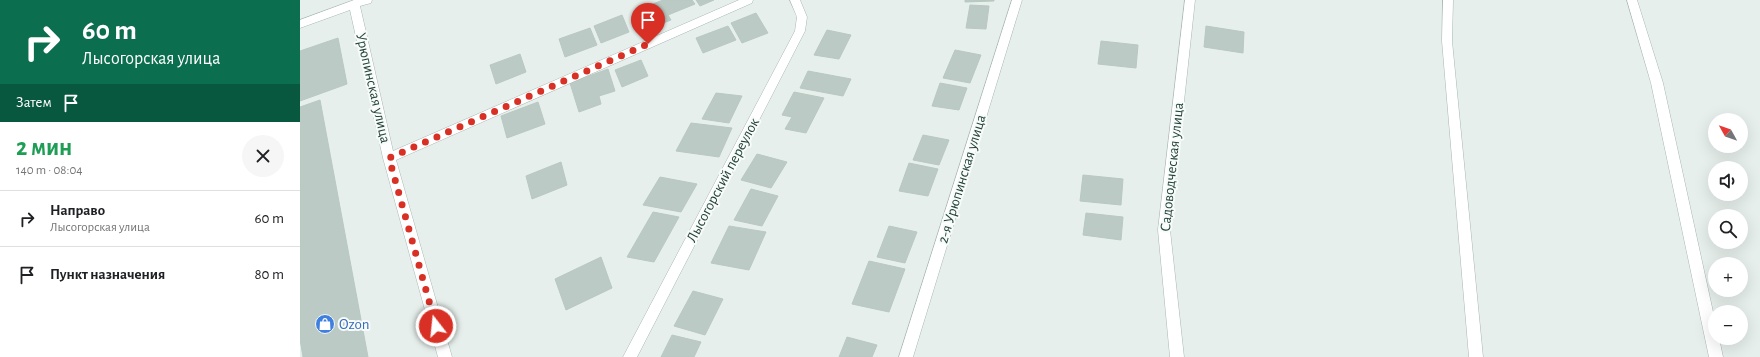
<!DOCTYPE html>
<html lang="ru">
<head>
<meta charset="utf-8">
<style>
	:root { --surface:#fff; --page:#f6f6f6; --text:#202124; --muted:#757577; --line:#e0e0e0 }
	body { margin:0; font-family:"Alegreya Sans",sans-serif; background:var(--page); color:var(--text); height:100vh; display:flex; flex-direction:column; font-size:15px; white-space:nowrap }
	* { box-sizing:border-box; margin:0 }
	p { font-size:13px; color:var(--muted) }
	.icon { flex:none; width:22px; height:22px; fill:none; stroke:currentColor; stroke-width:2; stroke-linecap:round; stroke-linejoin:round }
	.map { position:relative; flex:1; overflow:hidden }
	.drawer { display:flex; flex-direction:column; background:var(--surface); width:300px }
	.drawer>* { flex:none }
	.hud { background:#0b6e4f; color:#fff; overflow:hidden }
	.needle { width:26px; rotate:310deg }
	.fabs { position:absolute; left:1408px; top:113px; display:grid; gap:8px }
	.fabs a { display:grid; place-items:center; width:40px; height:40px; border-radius:50%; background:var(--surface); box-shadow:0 4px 16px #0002; font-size:20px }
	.pin { position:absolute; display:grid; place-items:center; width:34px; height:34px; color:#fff; margin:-41px -17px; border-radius:50% 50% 50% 0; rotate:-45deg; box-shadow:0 0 4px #0007 }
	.pin .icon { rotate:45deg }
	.me { position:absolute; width:44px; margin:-22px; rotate:344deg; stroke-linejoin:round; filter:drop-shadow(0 0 3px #0008) }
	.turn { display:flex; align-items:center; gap:14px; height:84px; padding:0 16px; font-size:18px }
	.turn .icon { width:52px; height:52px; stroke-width:2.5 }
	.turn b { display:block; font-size:28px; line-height:34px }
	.then { display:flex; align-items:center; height:38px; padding:0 16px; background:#0003; gap:8px; font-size:15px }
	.round { display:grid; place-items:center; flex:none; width:42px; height:42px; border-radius:21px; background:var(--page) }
	.overview { display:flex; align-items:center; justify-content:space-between; height:68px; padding:0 16px }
	h1 { font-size:24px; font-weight:600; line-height:30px; color:#1e9e55 }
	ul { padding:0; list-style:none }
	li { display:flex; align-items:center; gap:12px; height:56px; padding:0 16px; border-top:1px solid var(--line) }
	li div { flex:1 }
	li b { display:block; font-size:15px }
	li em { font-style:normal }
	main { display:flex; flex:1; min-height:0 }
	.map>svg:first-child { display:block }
	.building { fill:#bbcac4; stroke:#b8c9c2 }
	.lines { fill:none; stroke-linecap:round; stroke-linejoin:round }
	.minor-casing { stroke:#a8b8b2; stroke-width:1 }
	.minor { fill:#fff; fill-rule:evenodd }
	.route { stroke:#d93025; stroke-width:7; stroke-dasharray:0 12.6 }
	.labels { text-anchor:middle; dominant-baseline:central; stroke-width:4; stroke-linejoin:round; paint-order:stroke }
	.street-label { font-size:15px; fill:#24423a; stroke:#f7fbf9 }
	.shop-label { font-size:15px; fill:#366cbe; stroke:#f7fbf9; text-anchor:start }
</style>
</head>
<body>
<main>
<section class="drawer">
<div class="hud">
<div class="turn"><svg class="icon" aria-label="right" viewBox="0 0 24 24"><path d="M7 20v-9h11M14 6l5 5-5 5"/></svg><div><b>60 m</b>Лысогорская улица</div></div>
<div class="then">Затем<svg class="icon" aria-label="arrive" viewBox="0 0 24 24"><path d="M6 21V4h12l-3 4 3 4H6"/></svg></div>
</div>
<div class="overview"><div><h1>2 мин</h1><p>140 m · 08:04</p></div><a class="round"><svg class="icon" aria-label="close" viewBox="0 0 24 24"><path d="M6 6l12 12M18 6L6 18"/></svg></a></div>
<ul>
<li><svg class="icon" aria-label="right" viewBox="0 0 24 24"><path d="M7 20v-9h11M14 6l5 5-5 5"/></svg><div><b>Направо</b><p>Лысогорская улица</p></div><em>60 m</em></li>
<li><svg class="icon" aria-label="arrive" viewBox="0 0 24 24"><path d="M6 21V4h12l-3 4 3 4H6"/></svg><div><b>Пункт назначения</b></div><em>80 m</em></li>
</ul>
</section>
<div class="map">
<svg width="1460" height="357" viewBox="0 0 1460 357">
	<rect width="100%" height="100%" fill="#e6efeb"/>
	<path class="building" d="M 363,0 L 392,0 L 395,4 L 368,15 L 371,20 L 350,28 L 340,9 Z
		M 396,0 L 414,0 L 400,6 Z
		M 665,0 L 694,0 L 694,1 L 665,2 Z
		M 670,5 L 689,6 L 686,29 L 666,28 Z
		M 456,13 L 468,33 L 442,43 L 431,23 Z
		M 322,15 L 329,32 L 301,43 L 294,26 Z
		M 428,26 L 436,40 L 403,53 L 396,38 Z
		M 906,26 L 944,32 L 943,53 L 904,47 Z
		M 290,28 L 297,45 L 265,57 L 259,39 Z
		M 527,30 L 551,35 L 539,59 L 514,55 Z
		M 38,38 L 47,84 L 0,101 L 0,51 Z
		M 801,41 L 838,45 L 836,68 L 798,64 Z
		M 655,50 L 681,55 L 670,83 L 643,78 Z
		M 220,54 L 226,72 L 196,84 L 190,65 Z
		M 341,60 L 348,76 L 322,87 L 315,70 Z
		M 308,69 L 315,91 L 299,96 L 301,104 L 279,112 L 270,83 Z
		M 508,71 L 551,79 L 543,96 L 500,88 Z
		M 640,83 L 667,88 L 659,110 L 632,106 Z
		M 494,92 L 524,98 L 506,133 L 485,129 L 492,117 L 482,115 Z
		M 416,93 L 442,96 L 429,123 L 402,119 Z
		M 20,100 L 68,357 L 3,357 L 0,339 L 0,107 Z
		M 238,102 L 245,124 L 207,138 L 201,116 Z
		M 391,123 L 432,128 L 419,157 L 376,151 Z
		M 623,135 L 649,140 L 639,165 L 613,160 Z
		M 457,154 L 487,162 L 471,188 L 441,180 Z
		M 261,162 L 267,185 L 232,199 L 226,176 Z
		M 609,163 L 638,169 L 628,196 L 599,191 Z
		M 783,175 L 823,179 L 821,205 L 780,201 Z
		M 360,177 L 397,184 L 381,212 L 343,205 Z
		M 451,189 L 478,196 L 462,226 L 434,220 Z
		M 353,212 L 379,217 L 354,262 L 327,257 Z
		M 786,213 L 823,217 L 821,240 L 783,235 Z
		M 429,226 L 466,232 L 449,270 L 411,263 Z
		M 589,226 L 617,232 L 605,263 L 577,257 Z
		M 301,257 L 312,288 L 266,310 L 255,279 Z
		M 569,261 L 605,269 L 589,312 L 552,304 Z
		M 393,291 L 423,299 L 405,335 L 374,326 Z
		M 372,335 L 401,342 L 394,357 L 361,357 Z
		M 547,337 L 577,345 L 572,357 L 539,357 Z"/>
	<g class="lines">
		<g class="minor-casing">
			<path id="minor" d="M 54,0 L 72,0 L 71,3 L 60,6 L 93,151 L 439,0 L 453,0 L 452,3 L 96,160 L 152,357 L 138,357 L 83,158 L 50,10 L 0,28 L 0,20 Z
				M 490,0 L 500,0 L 507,17 L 505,31 L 337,357 L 323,357 L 495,31 L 497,17 Z
				M 712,0 L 722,0 L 613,357 L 599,357 Z
				M 885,0 L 895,0 L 870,230 L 884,357 L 870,357 L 858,230 Z
				M 1143,0 L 1153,0 L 1152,41 L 1183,357 L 1169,357 L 1142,41 Z
				M 1327,0 L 1337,0 L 1363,83 L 1415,321 L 1415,338 L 1419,338 L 1423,357 L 1409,357 L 1351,83 Z"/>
		</g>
		<use href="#minor" class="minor"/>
	</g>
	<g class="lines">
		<path class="route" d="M 136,326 L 89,158 L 348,44"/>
	</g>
	<defs>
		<g id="shop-disc" transform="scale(1)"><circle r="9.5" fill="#3f7fe0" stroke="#f7fbf9"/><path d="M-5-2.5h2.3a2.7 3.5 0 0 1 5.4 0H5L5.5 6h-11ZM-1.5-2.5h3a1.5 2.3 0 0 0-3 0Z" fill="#fff"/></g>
	</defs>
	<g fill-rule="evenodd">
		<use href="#shop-disc" x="25" y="324"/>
	</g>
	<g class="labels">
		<g class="street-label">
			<text transform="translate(73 88) rotate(77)">Урюпинская улица</text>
			<text transform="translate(872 167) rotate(-84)">Садоводческая улица</text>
			<text transform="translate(662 179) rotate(-73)">2-я Урюпинская улица</text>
			<text transform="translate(423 180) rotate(-62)">Лысогорский переулок</text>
		</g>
		<g class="shop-label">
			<text x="39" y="324">Ozon</text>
		</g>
	</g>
</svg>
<div class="fabs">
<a><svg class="needle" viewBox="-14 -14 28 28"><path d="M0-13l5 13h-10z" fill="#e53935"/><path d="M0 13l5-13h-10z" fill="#757577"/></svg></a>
<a><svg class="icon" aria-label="sound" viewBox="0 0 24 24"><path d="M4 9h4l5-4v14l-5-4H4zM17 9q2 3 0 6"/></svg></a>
<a><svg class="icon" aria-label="search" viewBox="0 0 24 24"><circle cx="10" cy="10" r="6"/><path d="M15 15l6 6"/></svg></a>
<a>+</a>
<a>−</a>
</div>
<div class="pin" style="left:348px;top:44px;background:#d93025"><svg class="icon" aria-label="arrive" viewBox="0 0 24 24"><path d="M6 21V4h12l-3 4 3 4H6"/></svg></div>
<svg class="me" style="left:136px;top:326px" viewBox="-20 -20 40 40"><circle r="17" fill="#d93025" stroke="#fff" stroke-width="3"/><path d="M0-11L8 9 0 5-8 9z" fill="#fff"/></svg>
</div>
</main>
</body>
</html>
